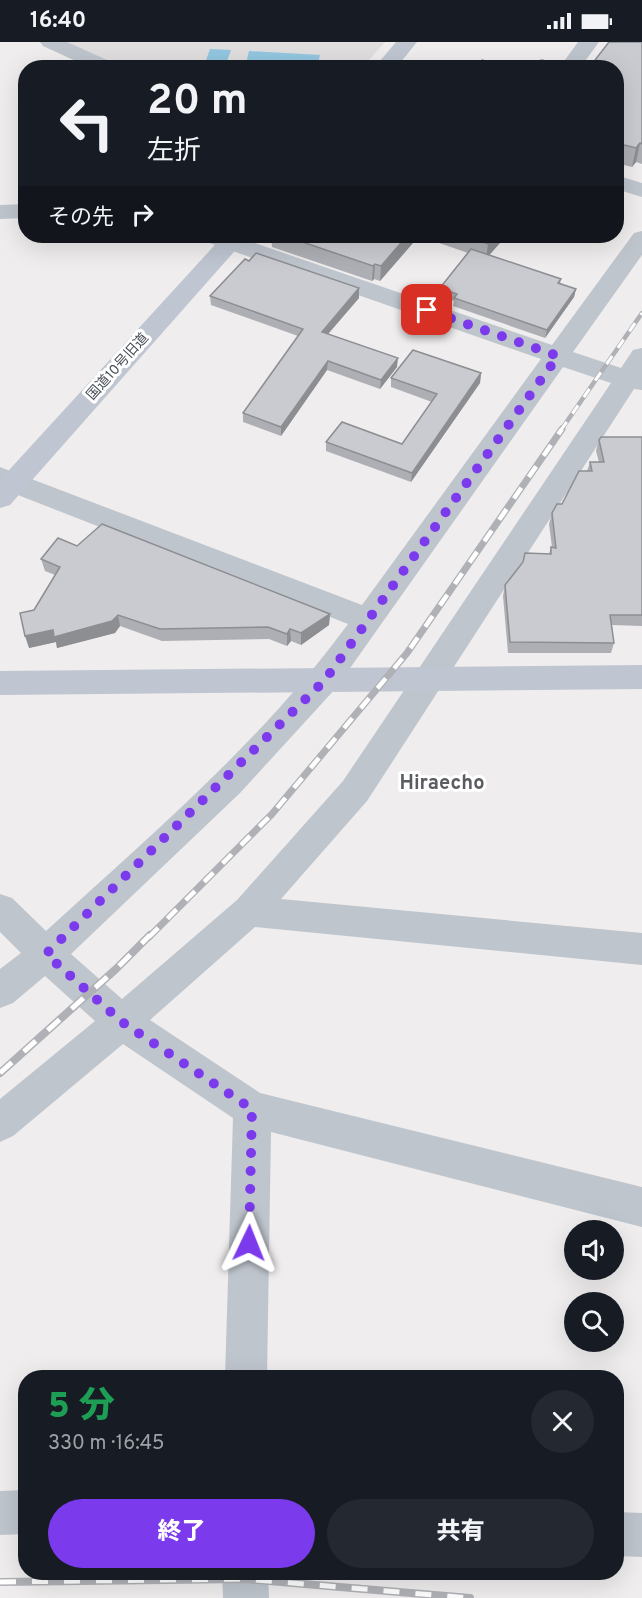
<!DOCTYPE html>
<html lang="ja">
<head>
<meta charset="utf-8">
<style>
	:root { --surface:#171b24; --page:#242831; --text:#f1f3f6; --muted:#9ea1a6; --accent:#7c3aed }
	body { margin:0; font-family:Overpass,"Noto Sans JP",sans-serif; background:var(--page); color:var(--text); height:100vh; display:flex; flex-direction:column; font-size:22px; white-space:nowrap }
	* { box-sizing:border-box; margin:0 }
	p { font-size:20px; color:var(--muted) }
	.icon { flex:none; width:33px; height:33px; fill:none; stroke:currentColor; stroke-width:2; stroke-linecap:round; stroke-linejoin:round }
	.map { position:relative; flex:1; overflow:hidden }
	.details { position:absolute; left:18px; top:1328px; width:606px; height:210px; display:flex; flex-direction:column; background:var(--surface); border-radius:24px; box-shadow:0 6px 24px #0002 }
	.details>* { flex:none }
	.top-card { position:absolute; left:18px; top:18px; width:606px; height:183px; border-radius:24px; box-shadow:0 6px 24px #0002; background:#171b24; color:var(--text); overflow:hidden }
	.fabs { position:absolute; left:564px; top:1178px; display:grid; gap:12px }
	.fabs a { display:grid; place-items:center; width:60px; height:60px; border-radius:50%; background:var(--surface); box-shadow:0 6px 24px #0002; font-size:30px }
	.pin { position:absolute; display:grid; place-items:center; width:51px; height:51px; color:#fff; margin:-26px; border-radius:12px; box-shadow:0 3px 9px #0006 }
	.me { position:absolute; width:66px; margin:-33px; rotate:2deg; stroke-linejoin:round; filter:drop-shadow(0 0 4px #0008) }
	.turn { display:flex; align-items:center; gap:21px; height:126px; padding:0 30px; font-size:27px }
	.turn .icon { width:78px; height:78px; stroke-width:2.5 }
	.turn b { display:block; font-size:42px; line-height:51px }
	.then { display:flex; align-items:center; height:57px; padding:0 30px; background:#0003; gap:12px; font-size:22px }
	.round { display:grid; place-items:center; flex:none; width:63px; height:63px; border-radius:32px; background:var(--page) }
	.headline { display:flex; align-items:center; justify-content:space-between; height:102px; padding:0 30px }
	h1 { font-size:36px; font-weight:800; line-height:45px; color:#1e9e55 }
	.button { display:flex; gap:12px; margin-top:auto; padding:12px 30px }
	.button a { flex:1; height:69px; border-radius:36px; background:var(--accent); color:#fff; font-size:24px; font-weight:800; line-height:69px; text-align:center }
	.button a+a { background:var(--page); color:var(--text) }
	.status { display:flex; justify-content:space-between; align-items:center; height:42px; padding:0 30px; background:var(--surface); direction:ltr }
	.status svg { height:16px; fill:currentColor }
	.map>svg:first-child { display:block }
	.education { fill:#e0dede }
	.water { fill:#92c6e0 }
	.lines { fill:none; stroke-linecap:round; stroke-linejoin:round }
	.street { fill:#bfc5cd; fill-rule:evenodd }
	.secondary { fill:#bfc6d1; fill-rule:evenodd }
	.rail-far2-casing { stroke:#b0b1b6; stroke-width:4.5 }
	.rail-far1-casing { stroke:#b0b1b6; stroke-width:7 }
	.rail-casing { stroke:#b0b1b6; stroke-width:8 }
	.rail-far2 { stroke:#fff; stroke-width:3; stroke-dasharray:10; stroke-linecap:butt }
	.rail-far1 { stroke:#fff; stroke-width:4.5; stroke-dasharray:13; stroke-linecap:butt }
	.rail { stroke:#fff; stroke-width:5; stroke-dasharray:16; stroke-linecap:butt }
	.wall { fill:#aeafb4 }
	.shaded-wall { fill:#8d8e92 }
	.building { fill:#cacbd1; stroke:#8d8e92; stroke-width:1.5 }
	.route { stroke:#7c3aed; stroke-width:10; stroke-dasharray:0 18 }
	.labels { text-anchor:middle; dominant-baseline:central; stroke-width:6; stroke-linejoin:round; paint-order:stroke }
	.far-street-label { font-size:14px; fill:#474e57; stroke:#fff }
	.quarter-label { font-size:20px; font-weight:bold; fill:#5a5c61; stroke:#fff }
</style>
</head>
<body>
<div class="status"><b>16:40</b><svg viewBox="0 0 49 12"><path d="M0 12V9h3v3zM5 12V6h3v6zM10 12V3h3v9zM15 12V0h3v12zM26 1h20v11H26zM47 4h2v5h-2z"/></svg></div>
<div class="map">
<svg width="642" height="1556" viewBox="0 0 642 1556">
	<rect width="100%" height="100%" fill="#efeded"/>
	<path class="education" d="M 64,0 L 385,0 L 362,26 L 123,25 Z"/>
	<path class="water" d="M 210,7 L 231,8 L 225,25 L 204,24 Z
		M 249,9 L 320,13 L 317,25 L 245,25 Z"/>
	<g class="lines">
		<path class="street" d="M 40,0 L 67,0 L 116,22 L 119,26 L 91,26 L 43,4 Z
			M 578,0 L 599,0 L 580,26 L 559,26 Z
			M 616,133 L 642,141 L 642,155 L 616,147 Z
			M 26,162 L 26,176 L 0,177 L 0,163 Z
			M 642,189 L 642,213 L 573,310 L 621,326 L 633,308 L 642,306 L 642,348 L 634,347 L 367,759 L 281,857 L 642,891 L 642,923 L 255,885 L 150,978 L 260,1051 L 642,1145 L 642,1185 L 271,1090 L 267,1335 L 225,1335 L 233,1076 L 123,1002 L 13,1094 L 0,1100 L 0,1057 L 95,979 L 45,934 L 13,961 L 0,966 L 0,927 L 21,911 L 0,890 L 0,852 L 12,856 L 46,889 C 152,792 263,698 348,582 L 0,446 L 0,425 L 362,563 L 541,317 L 204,199 L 201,194 L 234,194 L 552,303 L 634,191 ZM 563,325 L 611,341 L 343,739 L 237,858 L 122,957 L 71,912 L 240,751 L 336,646 Z
			M 26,1448 L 26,1492 L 0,1493 L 0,1449 Z
			M 616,1470 L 642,1471 L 642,1515 L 616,1514 Z
			M 222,1530 L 268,1530 L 269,1556 L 223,1556 Z"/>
		<path class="secondary" d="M 396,0 L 417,0 L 396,26 L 374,26 Z
			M 223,194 L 248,194 L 10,463 L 0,466 L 0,438 Z
			M 642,623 L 642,647 L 0,653 L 0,629 Z"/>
		<g class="rail-far2-casing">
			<path id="rail-far2" d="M 561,388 L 642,271"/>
		</g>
		<g class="rail-far1-casing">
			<path id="rail-far1" d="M 149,895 L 272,772 L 407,611 L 562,387"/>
		</g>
		<g class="rail-casing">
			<path id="rail" d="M 0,1031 L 116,927 L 150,893
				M 0,1540 L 245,1537 L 470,1556"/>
		</g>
		<use href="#rail-far2" class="rail-far2"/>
		<use href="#rail-far1" class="rail-far1"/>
		<use href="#rail" class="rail"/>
	</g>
	<path class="wall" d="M 608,0 L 642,0 L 642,122 L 636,120 L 632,125 L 616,121 L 616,26 L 593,26 L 595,18 L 607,3 Z
		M 271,194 L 506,194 L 489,213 L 561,237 L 560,242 L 576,247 L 574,255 L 545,296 L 453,264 L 454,259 L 440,255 L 440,246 L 468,211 L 419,194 L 380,239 L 374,237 L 372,239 L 272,205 Z
		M 210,254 L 359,256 L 328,292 L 397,325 L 380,347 L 327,328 L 281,394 L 243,380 L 243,371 L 298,294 L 211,263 Z
		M 481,331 L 480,341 L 411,440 L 326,409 L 326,400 L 402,402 L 432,360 L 391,345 L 391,336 Z
		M 642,395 L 642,584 L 612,583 L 614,601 L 611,611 L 508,611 L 503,554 L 505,543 L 549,512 L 551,505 L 552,505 L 549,482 L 552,471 L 562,462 L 587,429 L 590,420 L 599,420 L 596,409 L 599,398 Z
		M 77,504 L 330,572 L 329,583 L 301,603 L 291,599 L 287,604 L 269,597 L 162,599 L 120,584 L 115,591 L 57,606 L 56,600 L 29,606 L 34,568 L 55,533 L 45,529 L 41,517 Z"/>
	<path class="shaded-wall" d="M 542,18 L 541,26 L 536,26 Z
		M 640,101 L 636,120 L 632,125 L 636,106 Z
		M 407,194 L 419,194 L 380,239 L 381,224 Z
		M 495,194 L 506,194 L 486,217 L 488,202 Z
		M 375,222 L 374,237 L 372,239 L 373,224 Z
		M 359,246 L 359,256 L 322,299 L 322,290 Z
		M 576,247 L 574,255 L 545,296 L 547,288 Z
		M 398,316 L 397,325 L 380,347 L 381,338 Z
		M 328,319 L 327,328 L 281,394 L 281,385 Z
		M 481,331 L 480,341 L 411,440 L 412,431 Z
		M 330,572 L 329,583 L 301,603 L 301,591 Z
		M 118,573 L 120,584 L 115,591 L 57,606 L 56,600 L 29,606 L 25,594 Z
		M 290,587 L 291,599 L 287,604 L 287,592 Z"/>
	<path class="building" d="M 609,0 L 642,0 L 642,102 L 640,101 L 636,106 L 616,101 L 616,26 L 611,26 L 613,23 L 595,18 Z
		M 482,18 L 506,25 L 542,18 L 536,26 L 475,26 Z
		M 285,194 L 407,194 L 381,224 L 375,222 L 373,224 Z
		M 465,194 L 495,194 L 488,202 Z
		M 471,207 L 561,237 L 558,241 L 576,247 L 547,288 L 454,256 L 457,252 L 440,246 Z
		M 256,211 L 359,246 L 322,290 L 398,316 L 381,338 L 328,319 L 281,385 L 243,371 L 303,287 L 210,254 L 245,217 L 249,219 Z
		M 413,308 L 481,331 L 412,431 L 326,400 L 342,380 L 402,402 L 437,352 L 391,336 Z
		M 601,395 L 642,395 L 642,573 L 610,573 L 614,601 L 510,600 L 505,543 L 523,520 L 525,511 L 551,512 L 551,505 L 556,506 L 552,471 L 557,462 L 562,462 L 579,429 L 592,429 L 590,420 L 604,420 L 599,398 Z
		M 102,482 L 330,572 L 301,591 L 290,587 L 287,592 L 268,585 L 160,587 L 118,573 L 112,579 L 54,595 L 53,588 L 25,594 L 20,571 L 34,568 L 60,525 L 41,517 L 58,496 L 77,504 Z"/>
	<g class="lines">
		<path class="route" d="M 249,1201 L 252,1067 L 122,980 L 46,912 L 325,638 L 558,314 L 427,268"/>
	</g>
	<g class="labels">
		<g class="far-street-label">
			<text transform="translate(118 325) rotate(-48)">国道10号旧道</text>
		</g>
		<g class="quarter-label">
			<text x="442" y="742">Hiraecho</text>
		</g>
	</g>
</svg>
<div class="fabs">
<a><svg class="icon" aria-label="sound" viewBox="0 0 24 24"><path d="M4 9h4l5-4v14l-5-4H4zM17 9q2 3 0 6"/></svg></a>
<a><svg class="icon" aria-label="search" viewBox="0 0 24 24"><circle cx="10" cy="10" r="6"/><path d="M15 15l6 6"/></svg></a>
</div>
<div class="pin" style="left:427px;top:268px;background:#d93025"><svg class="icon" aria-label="arrive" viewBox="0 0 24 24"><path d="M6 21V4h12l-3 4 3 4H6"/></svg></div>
<svg class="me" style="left:249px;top:1201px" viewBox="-20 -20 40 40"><path d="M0-17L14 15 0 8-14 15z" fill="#7c3aed" stroke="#fff" stroke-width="4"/></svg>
<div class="top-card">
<div class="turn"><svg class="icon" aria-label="left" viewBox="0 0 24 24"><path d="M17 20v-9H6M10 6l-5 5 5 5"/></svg><div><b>20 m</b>左折</div></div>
<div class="then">その先<svg class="icon" aria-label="right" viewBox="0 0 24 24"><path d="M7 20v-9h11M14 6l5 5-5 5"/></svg></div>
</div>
<section class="details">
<div class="headline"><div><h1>5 分</h1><p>330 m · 16:45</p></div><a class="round"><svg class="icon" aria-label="close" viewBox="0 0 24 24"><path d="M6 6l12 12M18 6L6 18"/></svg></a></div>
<div class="button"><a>終了</a><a>共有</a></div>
</section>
</div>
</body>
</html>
